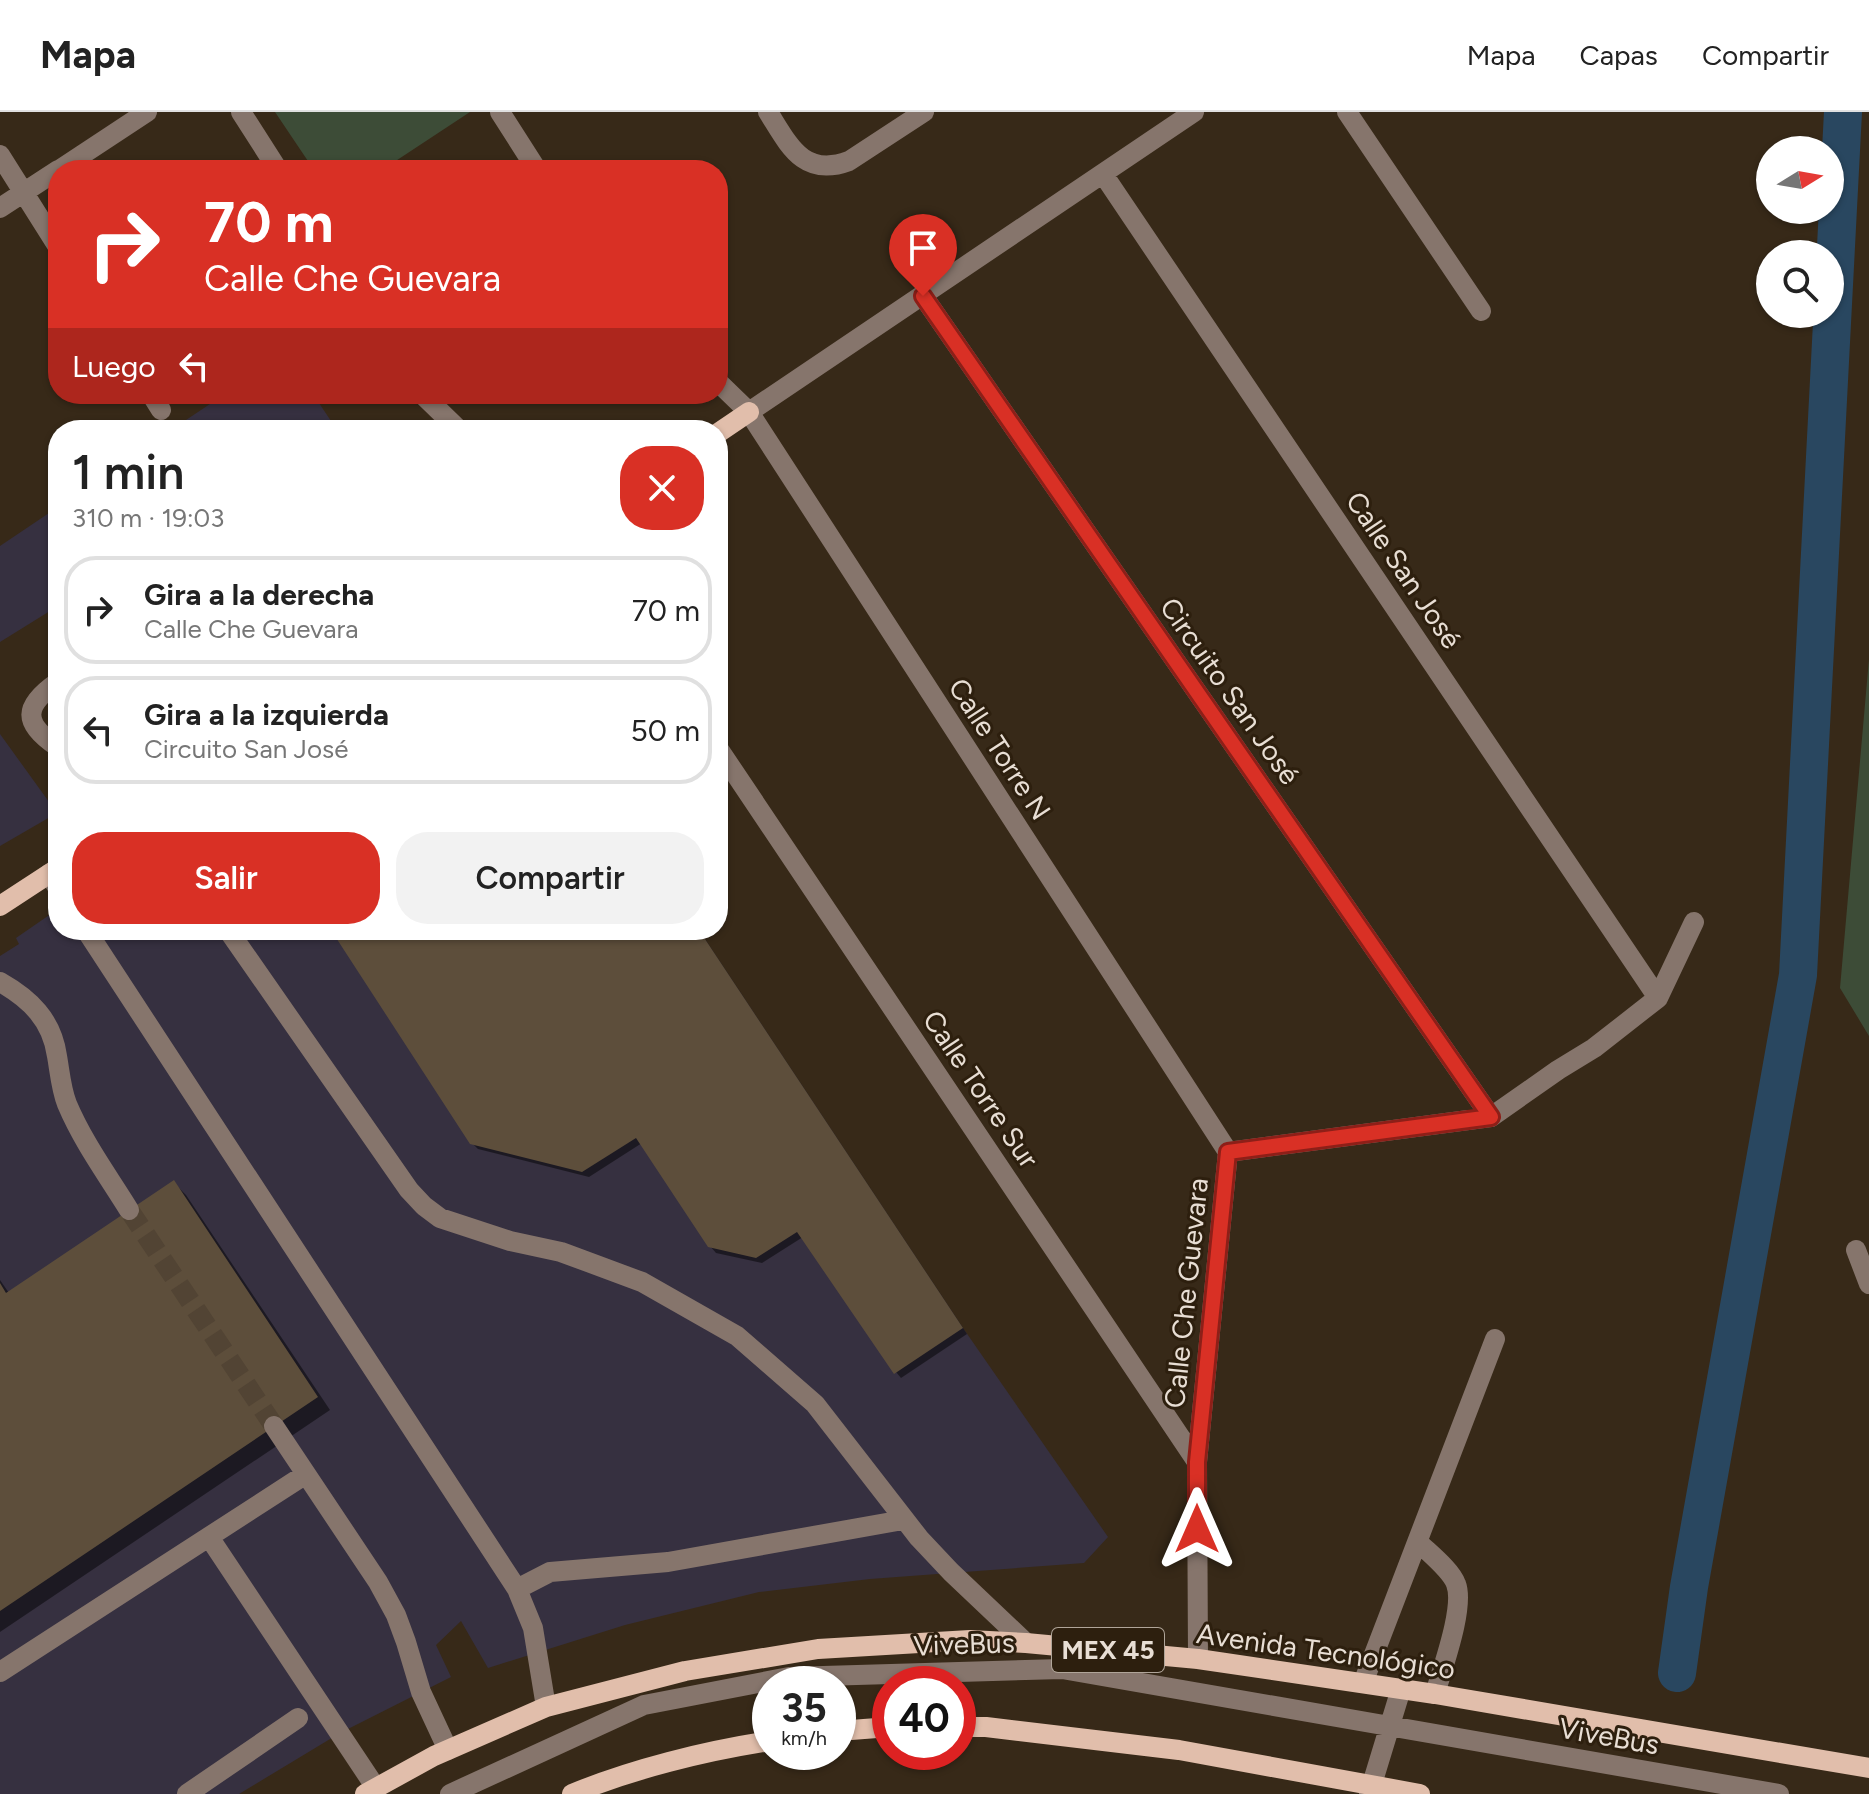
<!DOCTYPE html>
<html lang="es">
<head>
<meta charset="utf-8">
<style>
	:root { --surface:#fff; --page:#f2f2f2; --text:#222; --muted:#767676; --line:#e0e0e0; --accent:#d93025 }
	body { margin:0; font-family:Figtree,sans-serif; background:var(--page); color:var(--text); height:100vh; display:flex; flex-direction:column; font-size:30px; white-space:nowrap }
	* { box-sizing:border-box; margin:0 }
	p { font-size:26px; color:var(--muted) }
	.icon { flex:none; width:44px; height:44px; fill:none; stroke:currentColor; stroke-width:2; stroke-linecap:round; stroke-linejoin:round }
	.map { position:relative; flex:1; overflow:hidden }
	.sheet { position:absolute; left:48px; top:308px; width:680px; height:520px; display:flex; flex-direction:column; background:var(--surface); border-radius:32px; box-shadow:0 2px 6px #0004 }
	.sheet>* { flex:none }
	.hud { position:absolute; left:48px; top:48px; width:680px; height:244px; border-radius:32px; box-shadow:0 2px 6px #0004; background:#d93025; color:#fff; overflow:hidden }
	.needle { width:52px; rotate:79deg }
	.buttons { position:absolute; left:1756px; top:24px; display:grid; gap:16px }
	.buttons a { display:grid; place-items:center; width:88px; height:88px; border-radius:50%; background:var(--surface); box-shadow:0 2px 6px #0004; font-size:40px }
	.speed { position:absolute; left:752px; top:1554px; display:flex; gap:16px; font-size:40px; font-weight:700; text-align:center }
	.speed>* { display:grid; place-content:center; width:104px; height:104px; border-radius:50%; background:var(--surface); box-shadow:0 2px 6px #0004; line-height:1 }
	.speed small { font-size:20px; font-weight:400 }
	.speed .limit { border:12px solid #d22; background:#fff; color:#111 }
	.pin { position:absolute; display:grid; place-items:center; width:68px; height:68px; color:#fff; margin:-82px -34px; border-radius:50% 50% 50% 0; rotate:-45deg; box-shadow:0 0 8px #0007 }
	.pin .icon { rotate:45deg }
	.me { position:absolute; width:88px; margin:-44px; rotate:0deg; stroke-linejoin:round; filter:drop-shadow(0 0 6px #0008) }
	.turn { display:flex; align-items:center; gap:28px; height:168px; padding:0 24px; font-size:36px }
	.turn .icon { width:104px; height:104px; stroke-width:2.5 }
	.turn b { display:block; font-size:56px; line-height:68px }
	.then { display:flex; align-items:center; height:76px; padding:0 24px; background:#0003; gap:16px; font-size:30px }
	.round { display:grid; place-items:center; flex:none; width:84px; height:84px; border-radius:32px; background:var(--page) }
	.overview { display:flex; align-items:center; justify-content:space-between; height:136px; padding:0 24px }
	h1 { font-size:48px; font-weight:600; line-height:60px }
	.button { display:flex; gap:16px; margin-top:auto; padding:16px 24px }
	.button a { flex:1; height:92px; border-radius:32px; background:var(--accent); color:#fff; font-size:32px; font-weight:600; line-height:92px; text-align:center }
	.button a+a { background:var(--page); color:var(--text) }
	ul { padding:0; list-style:none }
	li { display:flex; align-items:center; gap:24px; height:108px; margin:0 16px 12px; padding:0 8px; border:4px solid var(--line); border-radius:32px }
	li div { flex:1 }
	li b { display:block; font-size:30px }
	li em { font-style:normal }
	header { display:flex; align-items:center; gap:48px; box-sizing:border-box; height:112px; padding:0 40px; background:var(--surface); border-bottom:2px solid var(--line) }
	header strong { font-size:38px }
	nav { display:flex; gap:44px; margin-inline-start:auto; font-size:28px }
	.map>svg:first-child { display:block }
	.commercial { fill:#363040 }
	.green { fill:#3d4c37 }
	.shadow { fill:#0007 }
	.lines { fill:none; stroke-linecap:round; stroke-linejoin:round }
	.canal { stroke:#294760; stroke-width:38 }
	.building { fill:#5d4e3b }
	.minor-tunnel { stroke:#524434; stroke-width:20; stroke-dasharray:20 10; stroke-linecap:butt }
	.minor { stroke:#86756c; stroke-width:20 }
	.major { stroke:#e1beab; stroke-width:20 }
	.route-casing { stroke:#8d1f18; stroke-width:20 }
	.route { stroke:#d93025; stroke-width:14 }
	.labels { text-anchor:middle; dominant-baseline:central; stroke-width:6; stroke-linejoin:round; paint-order:stroke }
	.shield { fill:#2d1f0e; stroke:#b0a599; stroke-width:2 }
	.shield-label { font-size:26px; font-weight:bold; fill:#e8ded4 }
	.street-label { font-size:28px; fill:#e8ded4; stroke:#2d1f0e }
</style>
</head>
<body>
<header>
<strong>Mapa</strong>
<nav><a>Mapa</a><a>Capas</a><a>Compartir</a></nav>
</header>
<div class="map">
<svg width="1869" height="1682" viewBox="0 0 1869 1682">
	<rect width="100%" height="100%" fill="#372918"/>
	<path class="commercial" d="M 225,282 L 313,282 L 337,318 L 171,318 Z
		M 58,395 L 58,494 L 0,530 L 0,434 Z
		M 0,622 L 57,701 L 0,734 Z
		M 58,797 L 58,818 L 699,818 L 963,1216 L 1108,1425 L 1084,1451 L 870,1467 L 759,1480 L 625,1513 L 488,1556 L 461,1509 L 436,1533 L 451,1565 L 340,1621 L 239,1682 L 0,1682 L 0,844 L 19,832 L 16,826 Z"/>
	<path class="green" d="M 275,0 L 470,0 L 382,58 L 314,58 Z
		M 1869,547 L 1869,924 L 1840,876 Z"/>
	<path class="shadow" d="M 334,818 L 699,818 L 967,1222 L 901,1266 L 896,1260 L 803,1125 L 762,1151 L 716,1141 L 710,1134 L 642,1031 L 589,1065 L 478,1037 L 472,1031 Z
		M 174,1071 L 186,1083 L 330,1298 L 0,1520 L 0,1168 L 9,1181 Z"/>
	<g class="lines">
		<path class="canal" d="M 1677,1561 L 1689,1475 L 1798,863 L 1843,0"/>
	</g>
	<path class="building" d="M 331,818 L 699,818 L 963,1216 L 894,1262 L 797,1120 L 756,1146 L 708,1135 L 636,1026 L 582,1060 L 470,1032 Z
		M 174,1068 L 318,1285 L 0,1499 L 0,1171 L 6,1181 Z"/>
	<g class="lines">
		<path class="minor-tunnel" d="M 129,1098 L 274,1314"/>
		<path class="minor" d="M 241,0 L 278,58
			M 500,0 L 537,58
			M 768,0 C 789,33 803,66 849,49 L 924,0
			M 1347,0 L 1481,199
			M 0,43 L 58,135
			M 59,58 L 147,0
			M 1103,62 L 1658,886
			M 0,96 L 58,58
			M 923,184 L 1491,1005
			M 718,270 L 749,300 L 1228,1040
			M 151,282 L 161,298
			M 422,282 L 459,318
			M 749,300 L 1194,0
			M 58,570 C 23,594 22,611 58,635
			M 718,636 L 1197,1350
			M 49,762 L 58,776
			M 86,818 L 517,1477 L 533,1516 L 546,1595
			M 228,818 L 409,1078 L 424,1094 L 440,1106 L 510,1129 L 561,1140 L 642,1170 L 737,1224 L 815,1292 L 919,1426 L 951,1460 L 1026,1531
			M 0,870 C 30,887 52,908 57,944 C 60,961 61,977 67,992 C 83,1030 108,1064 129,1098
			M 1228,1040 L 1491,1005 L 1558,958 L 1594,936 L 1658,886 L 1694,810
			M 1856,1138 L 1869,1172
			M 274,1314 L 378,1470 L 396,1503 L 406,1530 L 421,1580 L 448,1638
			M 209,1425 L 376,1676
			M 1418,1430 C 1429,1441 1451,1458 1456,1472 C 1465,1495 1442,1557 1435,1582
			M 517,1477 L 550,1460 L 668,1450 L 903,1408
			M 1198,1547 L 1197,1350 L 1228,1040
			M 0,1560 L 306,1362
			M 1363,1571 L 1495,1227
			M 187,1682 L 298,1606
			M 450,1682 L 644,1593 L 789,1565 L 1062,1557 L 1779,1682
			M 1369,1682 L 1401,1577"/>
		<path class="major" d="M 718,321 L 749,300
			M 0,794 L 58,756
			M 958,1615 L 986,1615 L 1179,1638 L 1420,1682
			M 838,1619 L 890,1615
			M 365,1682 L 434,1644 L 546,1595 L 685,1559 L 818,1537 L 970,1528 L 1026,1531 L 1198,1547 L 1435,1582 L 1869,1656
			M 572,1682 C 632,1657 705,1639 770,1629"/>
	</g>
	<g class="lines">
		<g class="route-casing">
			<path id="route" d="M 923,184 L 1491,1005 L 1228,1040 L 1197,1350 L 1197,1417"/>
		</g>
		<use href="#route" class="route"/>
	</g>
	<g class="labels">
		<rect class="shield" x="1052" y="1516" width="112" height="44" rx="6"/>
		<g class="shield-label">
			<text x="1108" y="1538">MEX 45</text>
		</g>
		<g class="street-label">
			<text transform="translate(1404 458) rotate(56)">Calle San José</text>
			<text transform="translate(1230 579) rotate(55)">Circuito San José</text>
			<text transform="translate(1000 637) rotate(57)">Calle Torre N</text>
			<text transform="translate(981 977) rotate(56)">Calle Torre Sur</text>
			<text transform="translate(1186 1181) rotate(-84)">Calle Che Guevara</text>
			<text transform="translate(964 1532) rotate(-2)">ViveBus</text>
			<text transform="translate(1326 1539) rotate(8)">Avenida Tecnológico</text>
			<text transform="translate(1609 1624) rotate(10)">ViveBus</text>
		</g>
	</g>
</svg>
<div class="buttons">
<a><svg class="needle" viewBox="-14 -14 28 28"><path d="M0-13l5 13h-10z" fill="#e53935"/><path d="M0 13l5-13h-10z" fill="#767676"/></svg></a>
<a><svg class="icon" aria-label="search" viewBox="0 0 24 24"><circle cx="10" cy="10" r="6"/><path d="M15 15l6 6"/></svg></a>
</div>
<div class="speed"><div>35<small>km/h</small></div><div class="limit">40</div></div>
<div class="pin" style="left:923px;top:184px;background:#d93025"><svg class="icon" aria-label="arrive" viewBox="0 0 24 24"><path d="M6 21V4h12l-3 4 3 4H6"/></svg></div>
<svg class="me" style="left:1197px;top:1417px" viewBox="-20 -20 40 40"><path d="M0-17L14 15 0 8-14 15z" fill="#d93025" stroke="#fff" stroke-width="4"/></svg>
<div class="hud">
<div class="turn"><svg class="icon" aria-label="right" viewBox="0 0 24 24"><path d="M7 20v-9h11M14 6l5 5-5 5"/></svg><div><b>70 m</b>Calle Che Guevara</div></div>
<div class="then">Luego<svg class="icon" aria-label="left" viewBox="0 0 24 24"><path d="M17 20v-9H6M10 6l-5 5 5 5"/></svg></div>
</div>
<section class="sheet">
<div class="overview"><div><h1>1 min</h1><p>310 m · 19:03</p></div><a class="round" style="background:#d93025;color:#fff"><svg class="icon" aria-label="close" viewBox="0 0 24 24"><path d="M6 6l12 12M18 6L6 18"/></svg></a></div>
<ul>
<li><svg class="icon" aria-label="right" viewBox="0 0 24 24"><path d="M7 20v-9h11M14 6l5 5-5 5"/></svg><div><b>Gira a la derecha</b><p>Calle Che Guevara</p></div><em>70 m</em></li>
<li><svg class="icon" aria-label="left" viewBox="0 0 24 24"><path d="M17 20v-9H6M10 6l-5 5 5 5"/></svg><div><b>Gira a la izquierda</b><p>Circuito San José</p></div><em>50 m</em></li>
</ul>
<div class="button"><a>Salir</a><a>Compartir</a></div>
</section>
</div>
</body>
</html>
